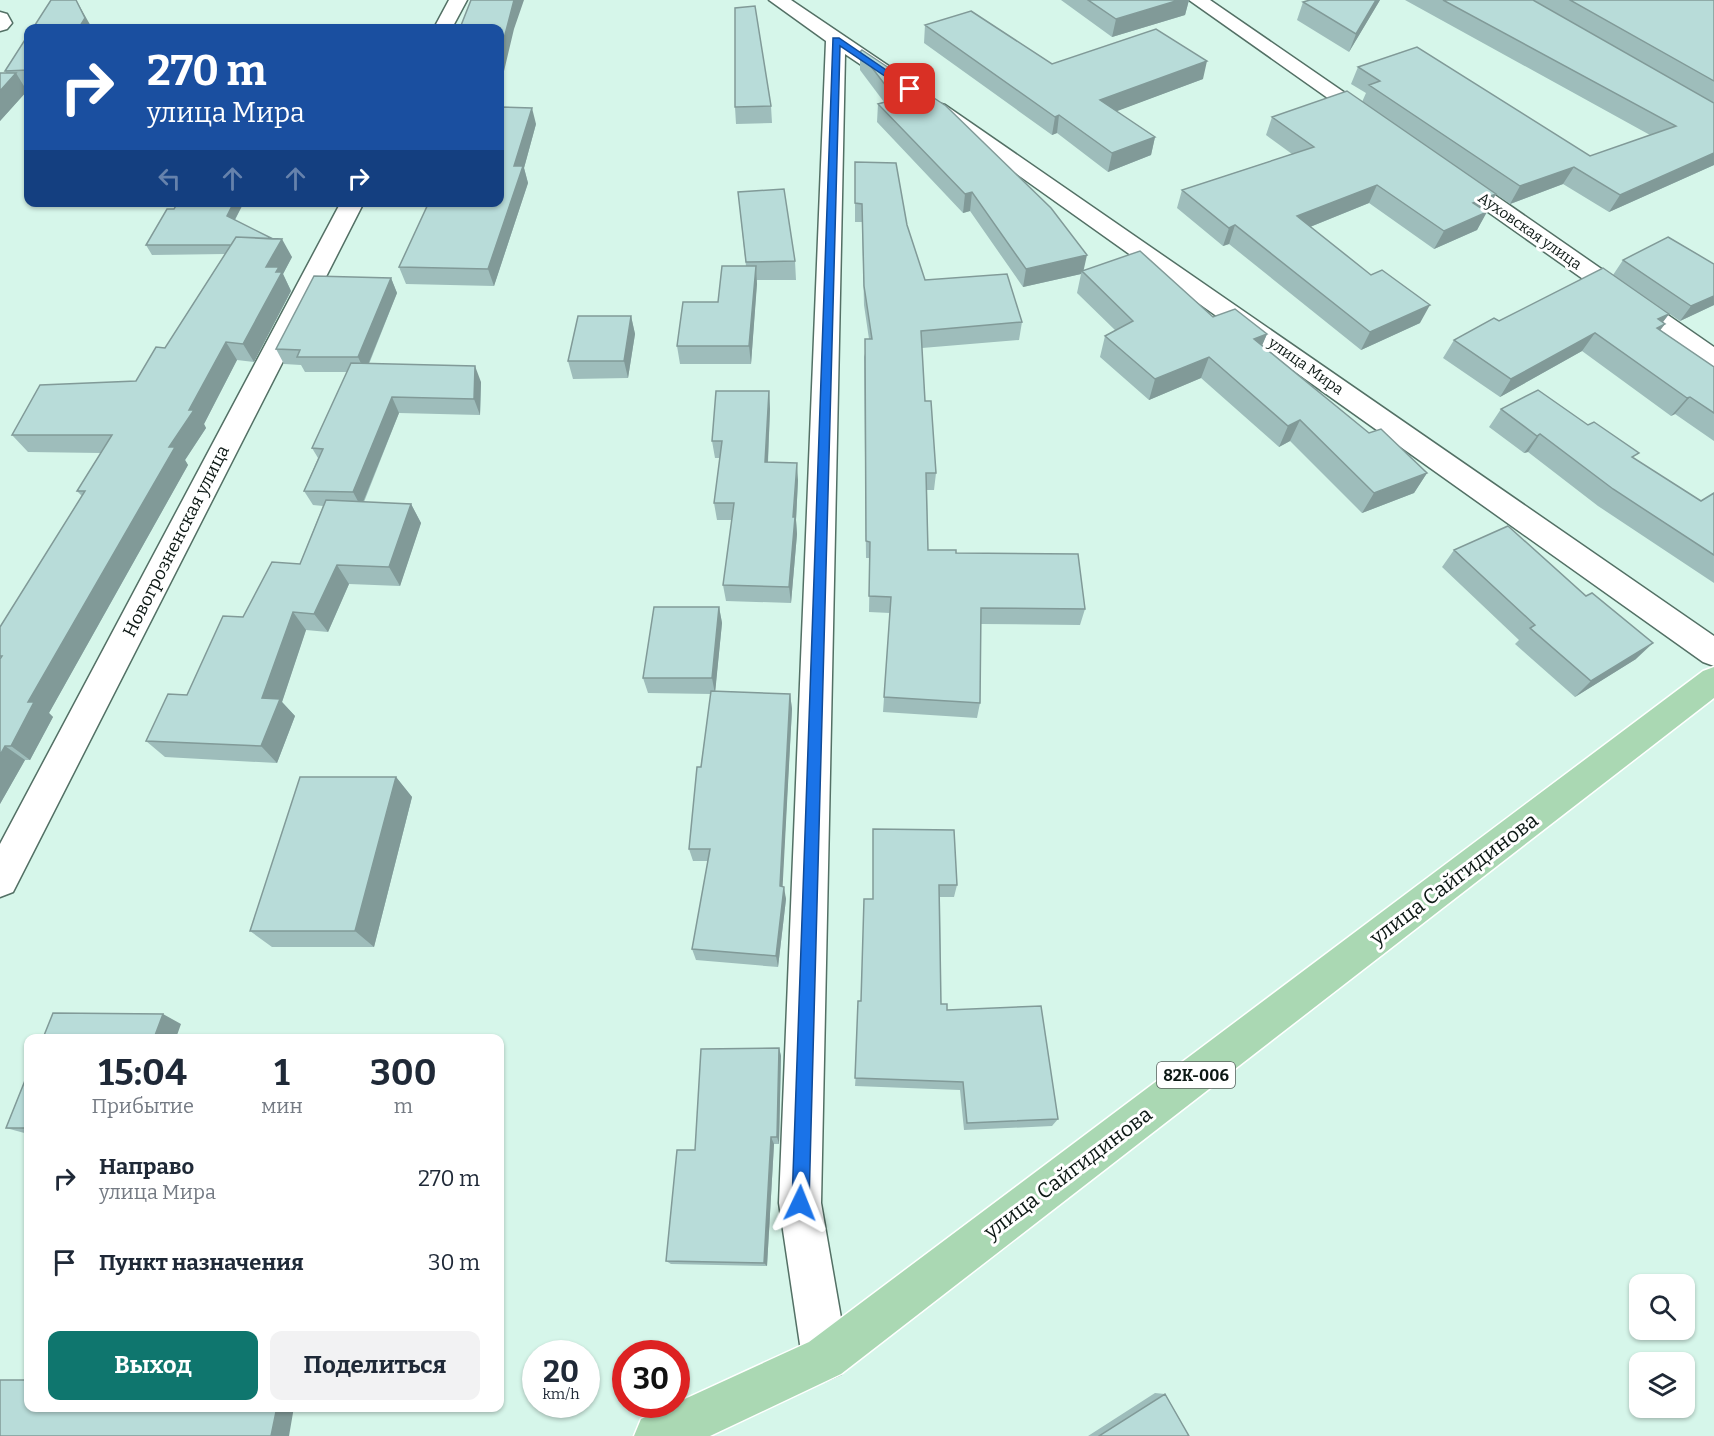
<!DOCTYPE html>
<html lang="ru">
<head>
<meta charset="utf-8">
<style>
	:root { --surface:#fff; --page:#f2f2f3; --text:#1f2937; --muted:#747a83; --accent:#0f766e }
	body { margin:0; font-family:Bitter,serif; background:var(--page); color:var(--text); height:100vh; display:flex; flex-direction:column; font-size:22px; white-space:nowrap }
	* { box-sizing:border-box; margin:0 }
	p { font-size:20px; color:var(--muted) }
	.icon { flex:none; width:33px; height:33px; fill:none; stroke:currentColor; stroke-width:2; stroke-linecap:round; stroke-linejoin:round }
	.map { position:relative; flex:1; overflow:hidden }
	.panel { position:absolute; left:24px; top:1034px; width:480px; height:378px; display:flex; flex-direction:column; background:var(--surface); border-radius:12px; box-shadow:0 2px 4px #0004 }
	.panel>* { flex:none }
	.banner { position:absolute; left:24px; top:24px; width:480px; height:183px; border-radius:12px; box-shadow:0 2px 4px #0004; background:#1a4fa0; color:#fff; overflow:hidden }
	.fabs { position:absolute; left:1629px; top:1274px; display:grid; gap:12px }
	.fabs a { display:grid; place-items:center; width:66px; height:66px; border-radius:12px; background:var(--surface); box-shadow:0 2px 4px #0004; font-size:30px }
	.speed { position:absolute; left:522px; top:1340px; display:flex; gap:12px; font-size:30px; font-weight:700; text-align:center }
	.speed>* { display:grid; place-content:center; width:78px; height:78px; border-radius:50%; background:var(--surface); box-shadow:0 2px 4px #0004; line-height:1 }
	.speed small { font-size:15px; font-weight:400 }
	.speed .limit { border:9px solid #d22; background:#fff; color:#111 }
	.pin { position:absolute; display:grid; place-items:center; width:51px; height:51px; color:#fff; margin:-26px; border-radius:12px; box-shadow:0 3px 9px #0006 }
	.me { position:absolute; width:66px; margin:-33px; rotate:2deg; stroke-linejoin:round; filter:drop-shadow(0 0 4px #0008) }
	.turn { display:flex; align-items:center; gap:21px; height:126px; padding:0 24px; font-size:27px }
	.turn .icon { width:78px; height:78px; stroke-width:2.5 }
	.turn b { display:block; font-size:42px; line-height:51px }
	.lanes { display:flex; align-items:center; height:57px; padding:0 24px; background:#0003; justify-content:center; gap:30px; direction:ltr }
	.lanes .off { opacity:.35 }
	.eta { display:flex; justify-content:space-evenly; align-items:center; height:102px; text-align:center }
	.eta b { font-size:36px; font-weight:700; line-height:42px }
	.button { display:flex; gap:12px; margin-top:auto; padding:12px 24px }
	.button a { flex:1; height:69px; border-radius:12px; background:var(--accent); color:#fff; font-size:24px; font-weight:700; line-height:69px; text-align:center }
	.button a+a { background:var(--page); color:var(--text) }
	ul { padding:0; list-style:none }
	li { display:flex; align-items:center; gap:18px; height:84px; padding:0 24px }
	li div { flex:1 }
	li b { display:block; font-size:22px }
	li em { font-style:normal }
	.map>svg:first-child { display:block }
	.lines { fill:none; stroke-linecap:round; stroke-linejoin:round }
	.minor-casing { stroke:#537065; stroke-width:3 }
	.major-casing { stroke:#fff; stroke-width:3 }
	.minor { fill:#fff; fill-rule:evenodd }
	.major { fill:#aad8b3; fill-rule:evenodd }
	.wall { fill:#9ebdbb }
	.shaded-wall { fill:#819a98 }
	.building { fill:#b8dcd9; stroke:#819a98; stroke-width:1.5 }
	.route { fill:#1a73e8; stroke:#114b97; stroke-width:1.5 }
	.labels { text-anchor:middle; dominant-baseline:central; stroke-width:6; stroke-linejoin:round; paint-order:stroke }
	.far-street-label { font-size:15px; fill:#0c1814; stroke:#fff }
	.shield { fill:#fff; stroke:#555d5a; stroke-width:1.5 }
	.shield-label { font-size:16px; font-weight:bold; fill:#0c1814 }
	.street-label { font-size:18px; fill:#0c1814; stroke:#fff }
	.near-street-label { font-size:21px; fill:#0c1814; stroke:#fff }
</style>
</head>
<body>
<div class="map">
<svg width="1714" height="1436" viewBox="0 0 1714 1436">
	<rect width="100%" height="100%" fill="#d6f6ea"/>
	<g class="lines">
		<g class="minor-casing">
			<path id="minor" d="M 449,0 L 467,0 L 452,28 L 434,28 Z
				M 769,0 L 791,0 L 905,77 L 908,81 L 905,85 L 891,85 L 845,54 L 821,1203 L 848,1358 L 841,1374 L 825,1381 L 809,1374 L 802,1358 L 779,1203 L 826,41 Z
				M 1189,0 L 1210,0 L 1380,117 L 1384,121 L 1380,125 L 1373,127 L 1366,125 Z
				M 0,12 L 7,14 L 12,23 L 7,29 L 0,31 Z
				M 938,103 L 945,105 L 1714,636 L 1714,666 L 1703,662 L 931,113 L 928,109 L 931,105 Z
				M 1455,171 L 1463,173 L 1714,347 L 1714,368 L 1705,365 L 1447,183 L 1444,178 L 1447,173 Z
				M 341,202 L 364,202 L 13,892 L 0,897 L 0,844 Z"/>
		</g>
		<g class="major-casing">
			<path id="major" d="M 1714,667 L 1714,698 L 841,1374 L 710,1436 L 634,1436 L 641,1419 L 809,1342 L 1703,671 Z"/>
		</g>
		<use href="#minor" class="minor"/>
		<use href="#major" class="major"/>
	</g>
	<path class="wall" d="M 1061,0 L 1189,0 L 1185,15 L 1112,37 Z
		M 1380,0 L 1349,52 L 1297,20 L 1303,2 Z
		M 1405,0 L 1714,0 L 1714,165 L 1609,212 L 1563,184 L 1510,204 L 1377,112 L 1486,212 L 1477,230 L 1434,249 L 1369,203 L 1310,227 L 1420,323 L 1361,350 L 1229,244 L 1223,246 L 1177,208 L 1182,190 L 1292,154 L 1266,135 L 1272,117 L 1362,102 L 1366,93 L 1351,84 L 1358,67 L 1590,156 L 1650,135 Z
		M 925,25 L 1052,64 L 1203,79 L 1116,111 L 1155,137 L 1151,155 L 1108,172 L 1057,133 L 1052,135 L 924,43 Z
		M 28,35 L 28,89 L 26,89 L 27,91 L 0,121 L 0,73 L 6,73 L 5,71 Z
		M 860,52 L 1084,271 L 1213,317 L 1267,334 L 1262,345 L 1369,433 L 1427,473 L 1414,493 L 1362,513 L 1290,441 L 1279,447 L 1201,378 L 1149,400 L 1100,357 L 1105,336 L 1116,331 L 1077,293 L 1081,274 L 1023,287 L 970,211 L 963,213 L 877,122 L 878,104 L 884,102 L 860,70 Z
		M 771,106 L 772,123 L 736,124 L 735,107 Z
		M 536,124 L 524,168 L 528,183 L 494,286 L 406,284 L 399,267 Z
		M 855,162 L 907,225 L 925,280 L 1022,322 L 1019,340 L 922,348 L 925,401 L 936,473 L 934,490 L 927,490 L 928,550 L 956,553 L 1085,609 L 1080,625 L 981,624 L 980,703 L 977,718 L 883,712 L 890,613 L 869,612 L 870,558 L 866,558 L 864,357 L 869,339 L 864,305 L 862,222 L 855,222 Z
		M 738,192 L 795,261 L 796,280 L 757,280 L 751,364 L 680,364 L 677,346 L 718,302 L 746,266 Z
		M 178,202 L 244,202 L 235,220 L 292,257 L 283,274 L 291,291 L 254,362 L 237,360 L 204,424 L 206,428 L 185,460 L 188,465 L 49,713 L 53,717 L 30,760 L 25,760 L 0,804 L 0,627 L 82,496 L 77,491 L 101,453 L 28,452 L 12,435 L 136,381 L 165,348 L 225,254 L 152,255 L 146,245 L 174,209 Z
		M 1623,260 L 1714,264 L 1714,305 L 1680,321 L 1613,275 Z
		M 391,278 L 397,293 L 369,364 L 481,382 L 480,415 L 399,413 L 364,502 L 411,504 L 421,523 L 400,586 L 349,584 L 328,632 L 306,630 L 282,702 L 295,716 L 277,763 L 165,757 L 146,741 L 187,695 L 243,617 L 300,564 L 323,506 L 313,505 L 304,491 L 318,458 L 312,448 L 347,372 L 305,372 L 301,365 L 284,364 L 276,349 Z
		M 1669,314 L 1663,322 L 1665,324 L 1660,330 L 1714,367 L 1714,441 L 1675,414 L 1671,416 L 1582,351 L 1500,397 L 1443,358 L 1454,340 L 1499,321 Z
		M 631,316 L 635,334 L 628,378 L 573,379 L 568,361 Z
		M 769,391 L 770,409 L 768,463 L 798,480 L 796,520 L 797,534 L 791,603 L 726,601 L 723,585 L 732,520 L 717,520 L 714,503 L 720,458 L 715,458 L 712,441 Z
		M 1501,409 L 1635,459 L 1701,501 L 1714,493 L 1714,583 L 1598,506 L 1528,452 L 1524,453 L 1489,427 Z
		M 1454,550 L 1636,659 L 1575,697 L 1515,644 L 1519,640 L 1442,567 Z
		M 719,607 L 722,623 L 715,691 L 790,694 L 792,709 L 782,886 L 786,899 L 778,967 L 696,960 L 692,949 L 708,861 L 693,861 L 689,849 L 711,694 L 648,693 L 643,678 Z
		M 396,777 L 412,797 L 374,947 L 272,947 L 250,931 Z
		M 873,829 L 957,885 L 954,897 L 940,897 L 941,1004 L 1058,1119 L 1052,1126 L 964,1130 L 960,1090 L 855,1086 L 861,1001 L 873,899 Z
		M 779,1048 L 781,1056 L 779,1144 L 774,1144 L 767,1266 L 671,1264 L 666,1261 L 695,1150 Z
		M 28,1073 L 28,1134 L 6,1128 Z
		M 1155,1393 L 1165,1394 L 1189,1436 L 1088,1436 Z"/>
	<path class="shaded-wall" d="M 76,0 L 92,28 L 82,28 Z
		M 514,0 L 524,0 L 514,29 L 500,88 L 500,54 Z
		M 1179,0 L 1189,0 L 1185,15 L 1112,37 L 1116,19 Z
		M 1376,0 L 1380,0 L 1349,52 L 1356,34 Z
		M 1207,61 L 1203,79 L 1096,119 L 1100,100 Z
		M 16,73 L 27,91 L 0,121 L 0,91 Z
		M 532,108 L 536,124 L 524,168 L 528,183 L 494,286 L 488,269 L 514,166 Z
		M 1059,115 L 1057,133 L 1052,135 L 1055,117 Z
		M 1155,137 L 1151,155 L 1108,172 L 1112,153 Z
		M 1714,153 L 1714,165 L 1609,212 L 1620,195 Z
		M 1574,167 L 1563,184 L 1510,204 L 1520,186 Z
		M 1377,185 L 1369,203 L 1290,235 L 1297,216 Z
		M 972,192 L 970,211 L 963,213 L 965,194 Z
		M 1496,194 L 1486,213 L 1473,203 Z
		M 234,202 L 244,202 L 232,225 L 227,216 Z
		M 1487,212 L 1477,230 L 1434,249 L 1444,231 Z
		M 1235,225 L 1229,244 L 1223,246 L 1229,228 Z
		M 282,239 L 292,257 L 283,274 L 291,291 L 254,362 L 243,344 L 266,267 Z
		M 1087,255 L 1083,273 L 1082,271 L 1081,274 L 1023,287 L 1026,269 Z
		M 756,266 L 757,284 L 751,364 L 749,346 Z
		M 391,278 L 397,293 L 365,372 L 358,357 Z
		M 1714,296 L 1714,305 L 1680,321 L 1691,306 Z
		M 1430,305 L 1420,323 L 1361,350 L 1370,332 Z
		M 1669,314 L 1659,327 L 1665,324 L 1651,342 L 1658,319 Z
		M 631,316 L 635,334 L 628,378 L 624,361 Z
		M 1595,333 L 1582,351 L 1500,397 L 1511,379 Z
		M 1267,334 L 1258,355 L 1254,339 Z
		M 226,342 L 237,360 L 204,424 L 206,428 L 185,460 L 188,465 L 49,713 L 53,717 L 30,760 L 11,746 L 28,702 Z
		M 1209,357 L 1201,378 L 1149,400 L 1155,379 Z
		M 475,366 L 481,382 L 480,415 L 474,399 Z
		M 769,391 L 770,409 L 767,480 L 765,462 Z
		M 392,397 L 399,413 L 361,507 L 353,492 Z
		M 1690,397 L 1675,414 L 1671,416 L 1687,398 Z
		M 1300,420 L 1290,441 L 1279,447 L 1288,426 Z
		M 1540,434 L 1528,452 L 1524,453 L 1537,436 Z
		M 797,463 L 798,480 L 796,520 L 797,534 L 791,603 L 789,587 Z
		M 1427,473 L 1414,493 L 1362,513 L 1374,493 Z
		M 411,504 L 421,523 L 400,586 L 389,567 Z
		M 337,565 L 349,584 L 328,632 L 314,614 Z
		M 719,607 L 722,623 L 715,694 L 712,678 Z
		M 293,612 L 306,630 L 282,702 L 295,716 L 277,763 L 261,746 L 262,698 Z
		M 1653,643 L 1636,659 L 1575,697 L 1591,681 Z
		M 790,694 L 792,709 L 782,898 L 780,886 Z
		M 5,746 L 25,760 L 0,804 L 0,755 Z
		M 396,777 L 412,797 L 374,947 L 355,931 Z
		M 784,887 L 786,899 L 778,967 L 776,956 Z
		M 163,1014 L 181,1024 L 176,1038 L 154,1038 Z
		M 779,1048 L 781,1056 L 779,1144 L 777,1137 Z
		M 771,1137 L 774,1144 L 767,1266 L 764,1263 Z
		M 277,1407 L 294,1407 L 289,1436 L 271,1436 Z"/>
	<path class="building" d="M 51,0 L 76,0 L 85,18 L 80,26 L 88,26 L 86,28 L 33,28 Z
		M 471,0 L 514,0 L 500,54 L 500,28 L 460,28 Z
		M 1088,0 L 1179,0 L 1116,19 Z
		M 1310,0 L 1376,0 L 1356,34 L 1303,2 Z
		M 1443,0 L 1533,0 L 1714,103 L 1714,153 L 1620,195 L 1574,167 L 1520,186 L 1369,85 L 1380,81 L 1358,67 L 1417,47 L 1590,156 L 1676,126 Z
		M 1570,0 L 1714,0 L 1714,81 Z
		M 755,6 L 771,106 L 735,107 L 735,8 Z
		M 971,11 L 1052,64 L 1156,29 L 1207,61 L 1100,100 L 1155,137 L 1112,153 L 1059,115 L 1055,117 L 925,25 Z
		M 314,25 L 349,27 L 349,28 L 312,28 Z
		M 28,35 L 28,70 L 5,71 Z
		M 862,50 L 946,106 L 1051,208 L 1087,255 L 1026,269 L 972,192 L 965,194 L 878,104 L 896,99 L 860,52 Z
		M 0,73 L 16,73 L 0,91 Z
		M 1347,91 L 1496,194 L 1473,203 L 1487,212 L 1444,231 L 1377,185 L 1297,216 L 1371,275 L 1382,270 L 1430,305 L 1370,332 L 1235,225 L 1229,228 L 1182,190 L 1314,147 L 1272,117 Z
		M 500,107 L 532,108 L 514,166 L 523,166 L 488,269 L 399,267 L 429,202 L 500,202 Z
		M 855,162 L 896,163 L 907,225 L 925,280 L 1007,274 L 1022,322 L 921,331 L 925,401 L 931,401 L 936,473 L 926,473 L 928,550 L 956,550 L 956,553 L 1078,554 L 1085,609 L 981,608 L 980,703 L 884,697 L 891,597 L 869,596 L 870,542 L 866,541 L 865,339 L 872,339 L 864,286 L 862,204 L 855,203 Z
		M 784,189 L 795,261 L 746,262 L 738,192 Z
		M 178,202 L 234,202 L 227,216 L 273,239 L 236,237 L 231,245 L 146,245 L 167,209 L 174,209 Z
		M 236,237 L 282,239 L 266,267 L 279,267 L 276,272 L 282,272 L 243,344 L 226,342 L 189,410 L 194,410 L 169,447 L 175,447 L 28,702 L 34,702 L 11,746 L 5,746 L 0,755 L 0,659 L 2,656 L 0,656 L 0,627 L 85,491 L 77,491 L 112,435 L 12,435 L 40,385 L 136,381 L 156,347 L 165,348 Z
		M 1668,237 L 1714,264 L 1714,296 L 1691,306 L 1623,260 Z
		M 1140,251 L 1213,317 L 1235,309 L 1267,334 L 1254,339 L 1369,433 L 1381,429 L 1427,473 L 1374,493 L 1300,420 L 1288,426 L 1209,357 L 1155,379 L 1105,336 L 1133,321 L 1082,271 Z
		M 722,266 L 756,266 L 749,346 L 677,346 L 683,302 L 718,302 Z
		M 1603,268 L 1669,314 L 1658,319 L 1665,324 L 1657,328 L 1714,367 L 1714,413 L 1690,397 L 1687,398 L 1595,333 L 1511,379 L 1454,340 L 1494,318 L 1499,321 Z
		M 314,276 L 391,278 L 358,357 L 297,357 L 300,350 L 276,349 Z
		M 578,316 L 631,316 L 624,361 L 568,361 Z
		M 351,363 L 475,366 L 474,399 L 392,397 L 353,492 L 304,491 L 323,449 L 312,448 Z
		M 1538,390 L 1588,425 L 1594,422 L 1639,453 L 1632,457 L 1701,501 L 1714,493 L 1714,555 L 1613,489 L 1540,434 L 1537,436 L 1501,409 Z
		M 716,391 L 769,391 L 765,462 L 797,463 L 793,517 L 795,517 L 789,587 L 723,585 L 734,503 L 714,503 L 722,441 L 712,441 Z
		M 326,500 L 411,504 L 389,567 L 337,565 L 314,614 L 293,612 L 262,698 L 280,699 L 261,746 L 146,741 L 168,694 L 187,695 L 223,616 L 243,617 L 272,562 L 300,564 Z
		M 1508,526 L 1586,596 L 1592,593 L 1653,643 L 1591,681 L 1530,628 L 1535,625 L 1454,550 Z
		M 654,607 L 719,607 L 712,678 L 643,678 Z
		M 711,691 L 790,694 L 780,886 L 784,887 L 776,956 L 692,949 L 710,849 L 689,849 L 697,767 L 701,767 Z
		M 300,777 L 396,777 L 355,931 L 250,931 Z
		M 873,829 L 954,830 L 957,885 L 939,885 L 941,1004 L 947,1004 L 947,1010 L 1041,1006 L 1058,1119 L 967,1123 L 963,1082 L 855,1078 L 858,1001 L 861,1001 L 864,899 L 873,899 Z
		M 53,1013 L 163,1014 L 154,1038 L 43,1038 Z
		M 779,1048 L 777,1137 L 771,1137 L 764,1263 L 666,1261 L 677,1150 L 695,1150 L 701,1049 Z
		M 28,1073 L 28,1128 L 6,1128 Z
		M 0,1380 L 28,1380 L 28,1407 L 277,1407 L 271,1436 L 0,1436 Z
		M 1165,1394 L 1189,1436 L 1099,1436 Z"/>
	<path class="route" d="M 833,38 L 839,38 L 914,89 L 907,91 L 840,46 L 809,1203 L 807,1209 L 800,1212 L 794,1209 L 792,1203 Z"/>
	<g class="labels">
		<g class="far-street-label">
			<text transform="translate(1530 231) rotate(35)">Ауховская улица</text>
			<text transform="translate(1306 366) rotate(35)">улица Мира</text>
		</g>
		<rect class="shield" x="1157" y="1062" width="78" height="26" rx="4.5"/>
		<g class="shield-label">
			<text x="1196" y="1075">82К-006</text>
		</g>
		<g class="street-label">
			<text transform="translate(176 541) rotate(-63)">Новогрозненская улица</text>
		</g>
		<g class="near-street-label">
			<text transform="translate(1454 879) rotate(-37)">улица Сайгидинова</text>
			<text transform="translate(1068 1173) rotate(-37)">улица Сайгидинова</text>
		</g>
	</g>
</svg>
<div class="fabs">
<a><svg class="icon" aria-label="search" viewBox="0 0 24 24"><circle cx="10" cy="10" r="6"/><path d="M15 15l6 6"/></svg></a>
<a><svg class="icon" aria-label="layers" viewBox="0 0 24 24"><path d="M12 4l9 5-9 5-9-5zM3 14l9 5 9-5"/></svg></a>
</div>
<div class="speed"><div>20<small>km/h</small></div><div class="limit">30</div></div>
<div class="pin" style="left:910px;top:89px;background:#d93025"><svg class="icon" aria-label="arrive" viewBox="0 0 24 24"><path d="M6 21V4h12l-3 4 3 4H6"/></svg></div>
<svg class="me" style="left:800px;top:1203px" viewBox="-20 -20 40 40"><path d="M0-17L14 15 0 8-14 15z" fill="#1a73e8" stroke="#fff" stroke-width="4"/></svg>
<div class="banner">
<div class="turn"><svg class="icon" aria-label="right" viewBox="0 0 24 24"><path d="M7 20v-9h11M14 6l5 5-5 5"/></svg><div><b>270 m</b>улица Мира</div></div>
<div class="lanes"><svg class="icon off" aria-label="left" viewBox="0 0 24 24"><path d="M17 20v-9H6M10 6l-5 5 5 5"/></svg><svg class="icon off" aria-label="ahead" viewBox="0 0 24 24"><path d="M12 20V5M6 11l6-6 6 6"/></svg><svg class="icon off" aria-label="ahead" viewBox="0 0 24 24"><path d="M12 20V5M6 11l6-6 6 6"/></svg><svg class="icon" aria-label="right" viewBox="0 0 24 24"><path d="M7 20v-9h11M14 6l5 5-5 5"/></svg></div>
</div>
<section class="panel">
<div class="eta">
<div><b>15:04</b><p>Прибытие</p></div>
<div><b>1</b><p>мин</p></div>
<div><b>300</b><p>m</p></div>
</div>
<ul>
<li><svg class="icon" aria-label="right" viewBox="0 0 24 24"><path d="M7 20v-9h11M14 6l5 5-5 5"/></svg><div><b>Направо</b><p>улица Мира</p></div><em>270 m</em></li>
<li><svg class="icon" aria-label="arrive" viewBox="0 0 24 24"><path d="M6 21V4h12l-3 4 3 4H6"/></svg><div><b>Пункт назначения</b></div><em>30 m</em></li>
</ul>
<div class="button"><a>Выход</a><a>Поделиться</a></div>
</section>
</div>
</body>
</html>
